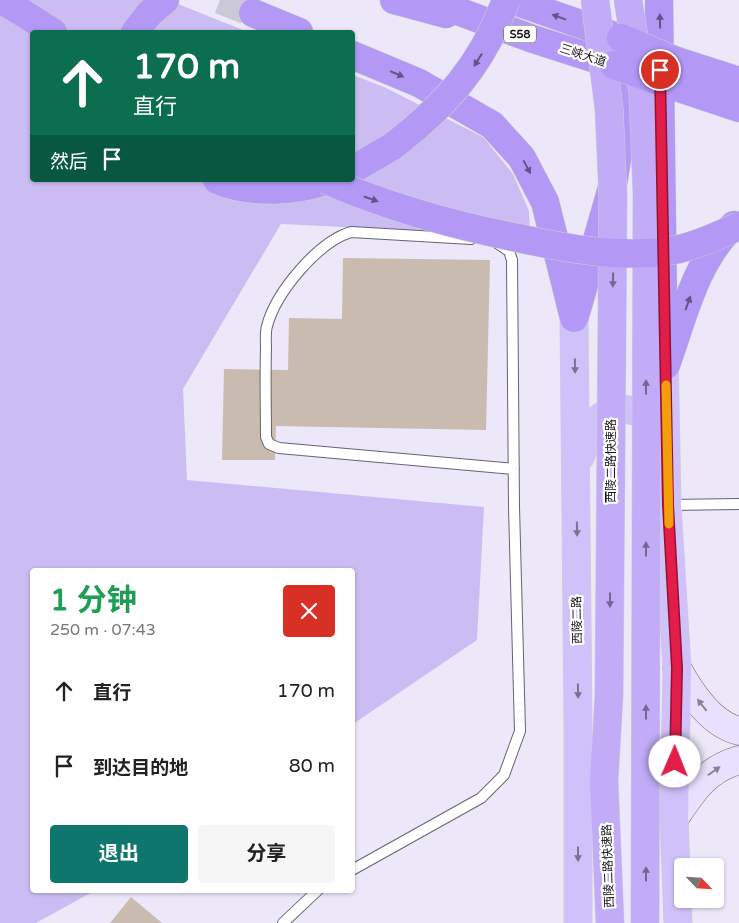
<!DOCTYPE html>
<html lang="zh">
<head>
<meta charset="utf-8">
<style>
	:root { --surface:#fff; --page:#f6f6f6; --text:#222; --muted:#767676; --accent:#0f766e }
	body { margin:0; font-family:"Varela Round","Noto Sans SC",sans-serif; background:var(--page); color:var(--text); height:100vh; display:flex; flex-direction:column; font-size:19px; white-space:nowrap }
	* { box-sizing:border-box; margin:0 }
	p { font-size:16px; color:var(--muted) }
	.icon { flex:none; width:28px; height:28px; fill:none; stroke:currentColor; stroke-width:2; stroke-linecap:round; stroke-linejoin:round }
	.map { position:relative; flex:1; overflow:hidden }
	.sheet { position:absolute; left:30px; top:568px; width:325px; height:325px; display:flex; flex-direction:column; background:var(--surface); border-radius:5px; box-shadow:0 1px 4px #0004 }
	.sheet>* { flex:none }
	.guide { position:absolute; left:30px; top:30px; width:325px; height:152px; border-radius:5px; box-shadow:0 1px 4px #0004; background:#0b6e4f; color:#fff; overflow:hidden }
	.needle { width:32px; rotate:115deg }
	.controls { position:absolute; left:674px; top:858px; display:grid; gap:10px }
	.controls a { display:grid; place-items:center; width:50px; height:50px; border-radius:5px; background:var(--surface); box-shadow:0 1px 4px #0004; font-size:25px }
	.pin { position:absolute; display:grid; place-items:center; width:42px; height:42px; color:#fff; margin:-21px; border:2px solid #fff; border-radius:50%; box-shadow:0 1px 5px #0007 }
	.me { position:absolute; width:55px; margin:-28px; rotate:1deg; stroke-linejoin:round; filter:drop-shadow(0 0 4px #0008) }
	.turn { display:flex; align-items:center; gap:18px; height:105px; padding:0 20px; font-size:22px }
	.turn .icon { width:65px; height:65px; stroke-width:2.5 }
	.turn b { display:block; font-size:35px; line-height:42px }
	.then { display:flex; align-items:center; height:48px; padding:0 20px; background:#0003; gap:10px; font-size:19px }
	.round { display:grid; place-items:center; flex:none; width:52px; height:52px; border-radius:5px; background:var(--page) }
	.summary { display:flex; align-items:center; justify-content:space-between; height:85px; padding:0 20px }
	h1 { font-size:30px; font-weight:700; line-height:38px; color:#1e9e55 }
	.primary-button { display:flex; gap:10px; margin-top:auto; padding:10px 20px }
	.primary-button a { flex:1; height:58px; border-radius:5px; background:var(--accent); color:#fff; font-size:20px; font-weight:700; line-height:58px; text-align:center }
	.primary-button a+a { background:var(--page); color:var(--text) }
	ul { padding:0; list-style:none }
	li { display:flex; align-items:center; gap:15px; height:75px; padding:0 20px }
	li div { flex:1 }
	li b { display:block; font-size:19px }
	li em { font-style:normal }
	.map>svg:first-child { display:block }
	.green { fill:#cbbdf4 }
	.building { fill:#cabbb0 }
	.lines { fill:none; stroke-linecap:round; stroke-linejoin:round }
	.motorway-tunnel { stroke:#cbc8d7; stroke-width:28; stroke-dasharray:28 14; stroke-linecap:butt }
	.service-casing { stroke:#666371; stroke-width:12 }
	.secondary-casing { stroke:#666371; stroke-width:29 }
	.primary-casing { stroke:#d0cfd1; stroke-width:29 }
	.trunk-casing { stroke:#d0cfd1; stroke-width:29 }
	.motorway-casing { stroke:#d0cfd1; stroke-width:29 }
	.service { stroke:#fff; stroke-width:10 }
	.secondary { stroke:#e8e0fc; stroke-width:28 }
	.primary { stroke:#d1c1fa; stroke-width:28 }
	.trunk { stroke:#c2acf8; stroke-width:28 }
	.motorway { stroke:#b398f6; stroke-width:28 }
	.trunk-bridge-casing { stroke:#d0cfd1; stroke-width:29; stroke-linecap:butt }
	.motorway-bridge-casing { stroke:#d0cfd1; stroke-width:29; stroke-linecap:butt }
	.trunk-bridge { stroke:#c2acf8; stroke-width:28 }
	.motorway-bridge { stroke:#b398f6; stroke-width:28 }
	.oneway { fill:#635486 }
	.oneway2 { fill:#736693 }
	.oneway3 { fill:#7c7294 }
	.oneway4 { fill:#888395 }
	.route-casing { stroke:#92132f; stroke-width:12 }
	.route { stroke:#e11d48; stroke-width:9 }
	.slow { stroke:#f59e0b; stroke-width:9 }
	.labels { text-anchor:middle; dominant-baseline:central; stroke-width:4.5; stroke-linejoin:round; paint-order:stroke }
	.shield { fill:#fff; stroke:#5a585d; stroke-width:1 }
	.shield-label { font-size:11px; font-weight:bold; fill:#131117 }
	.street-label { font-size:12px; fill:#131117; stroke:#fff }
</style>
</head>
<body>
<div class="map">
<svg width="739" height="923" viewBox="0 0 739 923">
	<rect width="100%" height="100%" fill="#ece8f9"/>
	<path class="green" d="M 0,0 L 168,0 L 248,32 L 32,32 L 32,180 L 352,180 L 353,75 L 384,87 L 483,137 L 513,174 L 529,211 L 530,236 L 281,224 L 183,389 L 187,480 L 484,507 L 477,640 L 353,724 L 352,570 L 32,570 L 32,890 L 96,890 L 36,923 L 0,923 Z"/>
	<path class="building" d="M 343,258 L 490,260 L 486,430 L 276,426 L 275,460 L 222,460 L 224,369 L 288,370 L 289,318 L 342,319 Z
		M 131,897 L 162,923 L 110,923 Z"/>
	<g class="lines">
		<path class="motorway-tunnel" d="M 220,0 L 253,13"/>
		<g class="service-casing">
			<path id="service" d="M 471,239 L 351,232 C 318,242 276,292 267,326 C 265,333 266,342 266,349 C 265,378 266,408 266,437 L 269,444 L 279,448 L 514,469
				M 668,505 L 739,504
				M 352,870 L 481,798 L 504,775 L 520,731 L 514,507 L 512,260 L 509,251 L 497,243
				M 283,923 L 318,890"/>
		</g>
		<g class="secondary-casing">
			<path id="secondary" d="M 677,668 C 690,692 710,724 739,731
				M 674,819 C 693,791 705,770 739,760"/>
		</g>
		<g class="primary-casing">
			<path id="primary" d="M 663,297 L 667,505 L 677,668 L 674,819 L 678,923
				M 574,318 L 578,724 L 578,923
				M 581,456 C 584,445 587,431 594,423 C 613,403 647,405 659,432"/>
		</g>
		<g class="trunk-casing">
			<path id="trunk" d="M 609,696 L 604,781 L 610,923"/>
		</g>
		<g class="motorway-casing">
			<path id="motorway" d="M 2,0 L 53,32
				M 394,0 L 446,14
				M 428,0 L 533,39 L 614,65
				M 512,0 L 620,38
				M 659,0 L 663,297
				M 253,13 L 299,32
				M 135,32 L 149,14 L 165,0
				M 352,55 L 419,83 L 492,125 L 522,158 L 545,202 L 574,318
				M 674,60 L 739,81
				M 670,85 L 739,108
				M 352,170 L 393,146
				M 217,180 C 251,194 294,192 328,180
				M 575,316 L 613,184 L 634,53
				M 666,365 C 683,318 696,259 734,225"/>
		</g>
		<use href="#service" class="service"/>
		<use href="#secondary" class="secondary"/>
		<use href="#primary" class="primary"/>
		<use href="#trunk" class="trunk"/>
		<use href="#motorway" class="motorway"/>
		<g class="trunk-bridge-casing">
			<path id="trunk-bridge" d="M 595,0 L 609,109 L 613,197 L 609,696
				M 628,0 L 643,93 L 647,193 L 645,923"/>
		</g>
		<g class="motorway-bridge-casing">
			<path id="motorway-bridge" d="M 621,38 L 674,60
				M 614,65 L 670,85
				M 393,146 C 447,104 482,65 506,0
				M 326,180 C 388,207 452,225 518,238 C 567,249 629,260 679,249 C 701,244 719,235 739,226"/>
		</g>
		<use href="#trunk-bridge" class="trunk-bridge"/>
		<use href="#motorway-bridge" class="motorway-bridge"/>
	</g>
	<defs><path id="oneway-solid" d="M-6-.8H1V-3.2L6.5 0L1 3.2V.8H-6Z" transform="scale(1.25)"/></defs>
	<g class="oneway">
		<use href="#oneway-solid" transform="translate(559 17) rotate(-160)"/>
		<use href="#oneway-solid" transform="translate(660 21) rotate(-91)"/>
		<use href="#oneway-solid" transform="translate(478 60) rotate(122)"/>
		<use href="#oneway-solid" transform="translate(397 74) rotate(23)"/>
		<use href="#oneway-solid" transform="translate(527 167) rotate(62)"/>
		<use href="#oneway-solid" transform="translate(371 199) rotate(19)"/>
		<use href="#oneway-solid" transform="translate(688 303) rotate(-70)"/>
	</g>
	<g class="oneway2">
		<use href="#oneway-solid" transform="translate(613 280) rotate(91)"/>
		<use href="#oneway-solid" transform="translate(646 387) rotate(-90)"/>
		<use href="#oneway-solid" transform="translate(646 549) rotate(-90)"/>
		<use href="#oneway-solid" transform="translate(610 600) rotate(90)"/>
		<use href="#oneway-solid" transform="translate(646 712) rotate(-90)"/>
		<use href="#oneway-solid" transform="translate(646 874) rotate(-90)"/>
	</g>
	<g class="oneway3">
		<use href="#oneway-solid" transform="translate(575 366) rotate(89)"/>
		<use href="#oneway-solid" transform="translate(577 529) rotate(89)"/>
		<use href="#oneway-solid" transform="translate(578 691) rotate(89)"/>
		<use href="#oneway-solid" transform="translate(578 854) rotate(90)"/>
	</g>
	<g class="oneway4">
		<use href="#oneway-solid" transform="translate(702 705) rotate(-128)"/>
		<use href="#oneway-solid" transform="translate(714 771) rotate(-35)"/>
	</g>
	<g class="lines">
		<g class="route-casing">
			<path id="route" d="M 660,70 L 668,505 L 677,668 L 675,762"/>
		</g>
		<use href="#route" class="route"/>
		<path class="slow" d="M 666,385 L 669,524"/>
	</g>
	<g class="labels">
		<rect class="shield" x="504" y="25.5" width="32" height="17" rx="4"/>
		<g class="shield-label">
			<text x="520" y="34">S58</text>
		</g>
		<g class="street-label">
			<text transform="translate(583 55) rotate(18)">三峡大道</text>
			<text transform="translate(611 461) rotate(-90)">西陵二路快速路</text>
			<text transform="translate(577 620) rotate(-91)">西陵二路</text>
			<text transform="translate(608 866) rotate(-92)">西陵二路快速路</text>
		</g>
	</g>
</svg>
<div class="controls">
<a><svg class="needle" viewBox="-14 -14 28 28"><path d="M0-13l5 13h-10z" fill="#e53935"/><path d="M0 13l5-13h-10z" fill="#767676"/></svg></a>
</div>
<div class="pin" style="left:660px;top:70px;background:#d93025"><svg class="icon" aria-label="arrive" viewBox="0 0 24 24"><path d="M6 21V4h12l-3 4 3 4H6"/></svg></div>
<svg class="me" style="left:675px;top:762px" viewBox="-20 -20 40 40"><circle r="19" fill="#fff"/><path d="M0-13L10 11 0 6-10 11z" fill="#e11d48"/></svg>
<div class="guide">
<div class="turn"><svg class="icon" aria-label="ahead" viewBox="0 0 24 24"><path d="M12 20V5M6 11l6-6 6 6"/></svg><div><b>170 m</b>直行</div></div>
<div class="then">然后<svg class="icon" aria-label="arrive" viewBox="0 0 24 24"><path d="M6 21V4h12l-3 4 3 4H6"/></svg></div>
</div>
<section class="sheet">
<div class="summary"><div><h1>1 分钟</h1><p>250 m · 07:43</p></div><a class="round" style="background:#d93025;color:#fff"><svg class="icon" aria-label="close" viewBox="0 0 24 24"><path d="M6 6l12 12M18 6L6 18"/></svg></a></div>
<ul>
<li><svg class="icon" aria-label="ahead" viewBox="0 0 24 24"><path d="M12 20V5M6 11l6-6 6 6"/></svg><div><b>直行</b></div><em>170 m</em></li>
<li><svg class="icon" aria-label="arrive" viewBox="0 0 24 24"><path d="M6 21V4h12l-3 4 3 4H6"/></svg><div><b>到达目的地</b></div><em>80 m</em></li>
</ul>
<div class="primary-button"><a>退出</a><a>分享</a></div>
</section>
</div>
</body>
</html>
